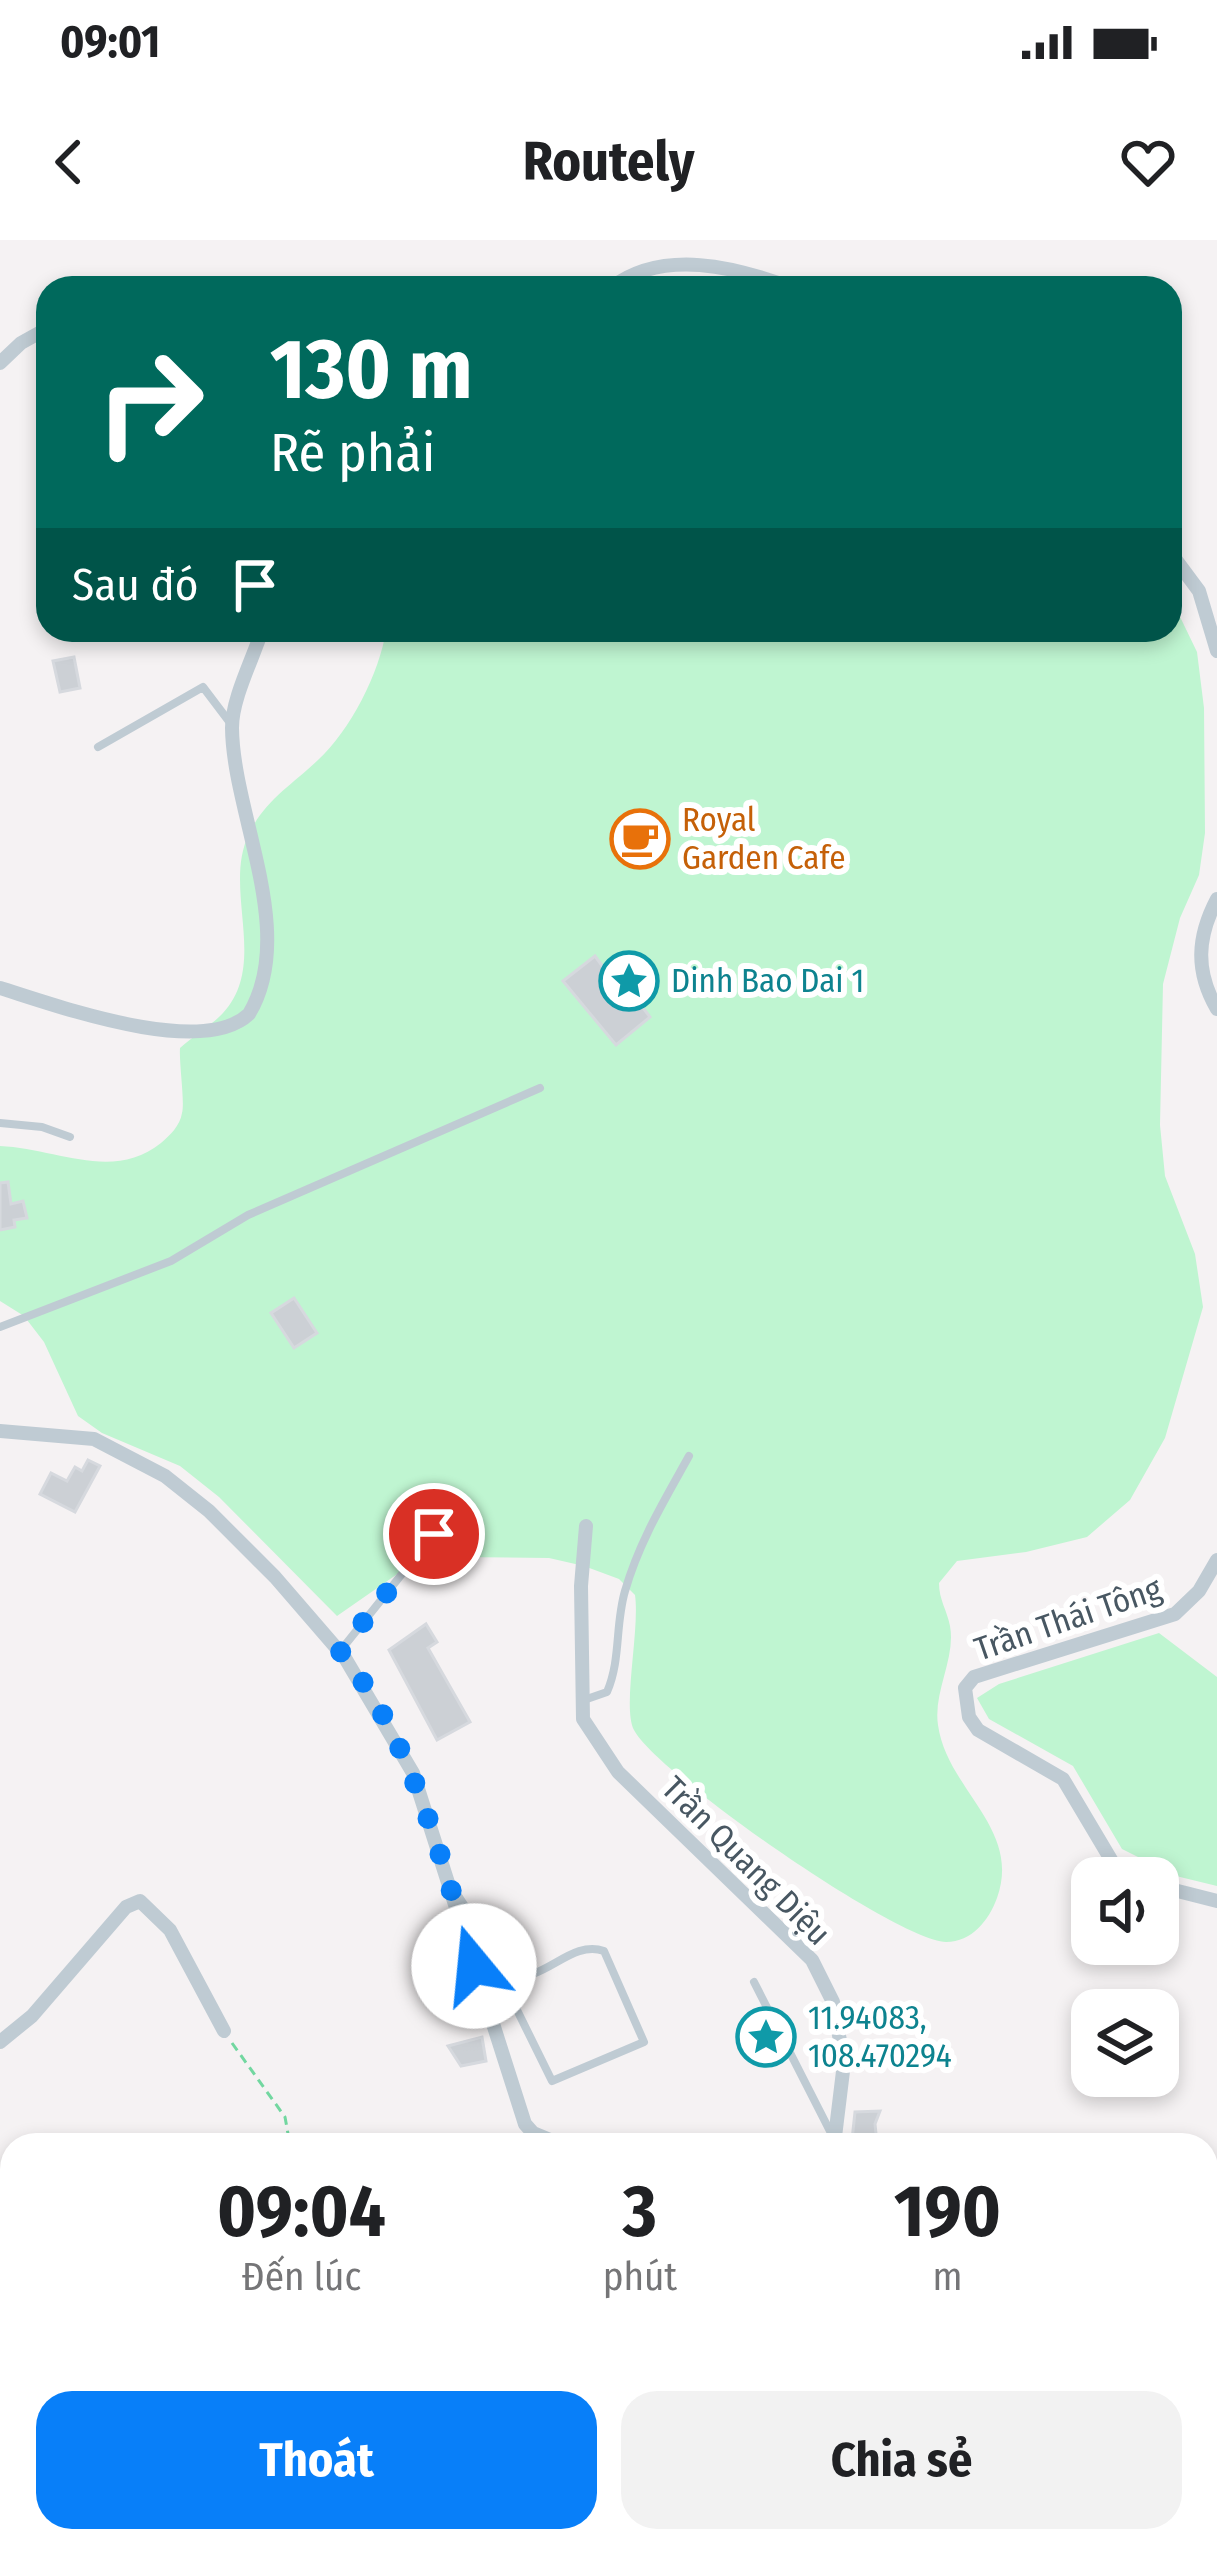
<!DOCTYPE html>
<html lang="vi">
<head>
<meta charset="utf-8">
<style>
	:root { --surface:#fff; --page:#f2f2f2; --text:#202124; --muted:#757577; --accent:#087ff9 }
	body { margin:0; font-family:"Fira Sans Condensed",sans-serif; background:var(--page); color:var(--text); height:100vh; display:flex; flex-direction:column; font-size:45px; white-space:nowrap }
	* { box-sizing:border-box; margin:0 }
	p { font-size:39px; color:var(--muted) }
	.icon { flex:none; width:66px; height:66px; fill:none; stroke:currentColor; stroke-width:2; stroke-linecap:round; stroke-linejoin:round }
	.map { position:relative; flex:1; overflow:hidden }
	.panel { position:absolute; left:0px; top:1893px; width:1218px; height:420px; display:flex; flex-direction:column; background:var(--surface); border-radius:36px 36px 0 0; box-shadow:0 6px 18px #0003 }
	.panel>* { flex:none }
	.top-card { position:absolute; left:36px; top:36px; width:1146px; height:366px; border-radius:36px; box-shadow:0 6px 18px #0003; background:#00695c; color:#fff; overflow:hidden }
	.controls { position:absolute; left:1071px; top:1617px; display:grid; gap:24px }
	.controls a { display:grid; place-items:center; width:108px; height:108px; border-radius:24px; background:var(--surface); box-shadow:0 6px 18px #0003; font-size:60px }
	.pin { position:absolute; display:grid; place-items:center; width:102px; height:102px; color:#fff; margin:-51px; border:6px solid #fff; border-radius:50%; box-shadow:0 3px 12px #0007 }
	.me { position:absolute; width:132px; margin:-66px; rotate:343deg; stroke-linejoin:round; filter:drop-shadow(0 0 9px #0008) }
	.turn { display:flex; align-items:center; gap:42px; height:252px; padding:0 36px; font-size:54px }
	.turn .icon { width:156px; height:156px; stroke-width:2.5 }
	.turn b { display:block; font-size:84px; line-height:102px }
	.then { display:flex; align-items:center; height:114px; padding:0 36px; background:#0003; gap:24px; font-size:45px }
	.eta { display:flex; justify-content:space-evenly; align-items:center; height:204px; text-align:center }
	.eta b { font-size:72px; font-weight:700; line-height:84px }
	.button { display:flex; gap:24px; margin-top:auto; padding:24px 36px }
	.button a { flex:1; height:138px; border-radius:36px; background:var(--accent); color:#fff; font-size:48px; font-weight:700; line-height:138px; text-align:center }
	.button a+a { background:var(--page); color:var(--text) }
	.status { display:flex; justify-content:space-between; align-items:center; height:84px; padding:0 60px; background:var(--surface); direction:ltr }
	.status svg { height:33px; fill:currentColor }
	header { display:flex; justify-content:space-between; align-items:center; height:156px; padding:0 36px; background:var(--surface); font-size:54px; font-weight:700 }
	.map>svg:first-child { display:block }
	.green { fill:#bff5d1 }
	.building { fill:#ccd0d5; stroke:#d6d9de; stroke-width:3 }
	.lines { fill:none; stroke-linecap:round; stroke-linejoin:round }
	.path { stroke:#72d7a0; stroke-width:3; stroke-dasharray:9 6; stroke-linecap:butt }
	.service { stroke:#bfcbd3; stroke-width:8 }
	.minor { stroke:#bfcbd3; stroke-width:14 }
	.route { stroke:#087ff9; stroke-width:21; stroke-dasharray:0 37.8 }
	.labels { text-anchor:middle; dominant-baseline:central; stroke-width:12; stroke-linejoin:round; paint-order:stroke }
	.food-label { font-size:33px; fill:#c56008; stroke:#fff; text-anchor:start }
	.culture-label { font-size:33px; fill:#0d838f; stroke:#fff; text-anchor:start }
	.street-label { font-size:33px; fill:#485762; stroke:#fff }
</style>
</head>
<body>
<div class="status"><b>09:01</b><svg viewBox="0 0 49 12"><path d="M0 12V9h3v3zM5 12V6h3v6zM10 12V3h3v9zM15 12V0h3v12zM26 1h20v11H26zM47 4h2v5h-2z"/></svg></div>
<header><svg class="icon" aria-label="back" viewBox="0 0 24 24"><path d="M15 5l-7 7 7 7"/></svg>Routely<svg class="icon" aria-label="heart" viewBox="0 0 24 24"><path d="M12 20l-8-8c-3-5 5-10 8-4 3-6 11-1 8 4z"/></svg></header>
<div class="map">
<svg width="1217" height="2313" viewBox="0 0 1217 2313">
	<rect width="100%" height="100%" fill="#f5f2f3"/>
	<path class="green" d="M 1170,356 L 1197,412 L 1204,468 L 1205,593 L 1199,635 L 1180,678 L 1163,744 L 1160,885 L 1165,936 L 1195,1014 L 1203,1067 L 1165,1198 L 1130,1260 L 1087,1297 L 1026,1312 L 957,1321 L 939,1343 C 939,1360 947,1370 950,1386 C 956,1418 933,1452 938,1485 C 947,1550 1022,1588 997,1658 C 989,1680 972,1702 946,1702 C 897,1701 656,1533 634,1490 C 622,1468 640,1390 635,1355 L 619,1339 L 584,1326 L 549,1318 L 455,1317 L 416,1321 L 337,1376 L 219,1257 L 180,1226 L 102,1193 L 78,1176 L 44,1102 L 24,1076 L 0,1061 L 0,906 C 55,908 113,942 161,903 C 170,895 180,886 182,873 C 185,862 179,825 180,808 C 193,796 211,786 223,773 C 269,723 222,649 249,594 C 264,561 293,544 318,520 C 350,491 380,432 386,390 L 1170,390 Z
		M 1159,1393 L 1217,1437 L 1217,1646 L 1176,1636 L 1122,1609 L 1073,1526 L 989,1479 L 977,1458 L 999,1444 Z"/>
	<path class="building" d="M 74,417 L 80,448 L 60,452 L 53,421 Z
		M 595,716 L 603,727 L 627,728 L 642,747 L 634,756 L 650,777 L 616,805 L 563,741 Z
		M 8,942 L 11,964 L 23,961 L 27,978 L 14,980 L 15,987 L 0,990 L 0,943 Z
		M 294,1058 L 317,1093 L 294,1108 L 271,1073 Z
		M 88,1220 L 100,1226 L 75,1272 L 40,1254 L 51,1233 L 67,1241 L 75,1227 L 82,1231 Z
		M 426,1384 L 437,1402 L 428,1408 L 470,1482 L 437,1500 L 389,1410 Z
		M 460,1727 L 467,1754 L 439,1761 L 427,1735 Z
		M 482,1797 L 486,1821 L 461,1826 L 448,1806 Z
		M 880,1871 L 875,1884 L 877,1904 L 852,1900 L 855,1872 Z"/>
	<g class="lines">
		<path class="path" d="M 232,1803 L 285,1877 L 290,1905
			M 398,2301 L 398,2313"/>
		<path class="service" d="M 98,507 L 203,447 L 231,484
			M 0,883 L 42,887 L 70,897
			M 0,1087 L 171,1021 L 248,975 L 540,848
			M 341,1410 L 434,1294
			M 584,1460 L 607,1452 C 621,1420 615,1385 625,1351 C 639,1302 664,1261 689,1216
			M 457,1654 L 510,1735 C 544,1744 570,1699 604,1711 L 644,1802 L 552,1841 L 517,1770 L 510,1735
			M 754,1742 L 834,1899"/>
		<path class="minor" d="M 611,48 C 663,8 736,27 792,48
			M 0,123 L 21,103 L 48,88
			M 1170,312 L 1199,351 L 1217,411
			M 1217,659 C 1197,697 1195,731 1217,769
			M 0,748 C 55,765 202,819 249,774 C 298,692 233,575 232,488 C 232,458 253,419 262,390
			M 0,1191 L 94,1199 L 165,1236 L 209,1271 L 275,1337 L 345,1418 L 413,1533 L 525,1884 L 533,1893 L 562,1905
			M 586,1286 L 581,1346 L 583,1479 L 618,1532 L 812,1720 L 833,1762 L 844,1823 L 834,1905
			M 1132,1638 L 1113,1623 L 1063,1539 L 978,1490 L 969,1477 L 965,1448 L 974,1437 L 1175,1374 L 1199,1351 L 1217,1320
			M 1158,1646 L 1217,1661
			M 0,1802 L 32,1776 L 126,1667 L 140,1661 L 170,1690 L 224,1791
			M 655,2303 L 696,2313"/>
	</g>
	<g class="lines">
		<path class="route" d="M 434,1294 L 340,1411 C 414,1502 440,1617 474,1726"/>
	</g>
	<defs>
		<g id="cafe-ring" transform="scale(3)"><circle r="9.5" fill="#fff" stroke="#e8710a" stroke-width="1.5"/><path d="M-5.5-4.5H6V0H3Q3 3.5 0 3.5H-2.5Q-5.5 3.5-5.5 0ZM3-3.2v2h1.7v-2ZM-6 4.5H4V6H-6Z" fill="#e8710a"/></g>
		<g id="sight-ring" transform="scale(3)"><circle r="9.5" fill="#fff" stroke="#0f9aa8" stroke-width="1.5"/><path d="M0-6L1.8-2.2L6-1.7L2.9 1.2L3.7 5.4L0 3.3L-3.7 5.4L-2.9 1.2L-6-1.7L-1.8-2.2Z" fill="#0f9aa8"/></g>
	</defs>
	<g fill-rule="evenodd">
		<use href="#cafe-ring" x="640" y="599"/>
		<use href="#sight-ring" x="629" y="741"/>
		<use href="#sight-ring" x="766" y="1797"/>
	</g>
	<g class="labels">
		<g class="food-label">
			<text x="682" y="580">Royal<tspan x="682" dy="38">Garden Cafe</tspan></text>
		</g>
		<g class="culture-label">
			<text x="671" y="741">Dinh Bao Dai 1</text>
			<text x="808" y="1778">11.94083,<tspan x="808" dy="38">108.470294</tspan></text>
		</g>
		<g class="street-label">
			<text transform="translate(1068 1379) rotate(-19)">Trần Thái Tông</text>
			<text transform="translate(746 1621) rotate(45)">Trần Quang Diệu</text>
		</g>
	</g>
</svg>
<div class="controls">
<a><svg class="icon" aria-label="sound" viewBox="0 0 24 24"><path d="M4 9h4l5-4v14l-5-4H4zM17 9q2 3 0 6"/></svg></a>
<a><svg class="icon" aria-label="layers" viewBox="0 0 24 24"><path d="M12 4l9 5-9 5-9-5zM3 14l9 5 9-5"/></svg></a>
</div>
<div class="pin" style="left:434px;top:1294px;background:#d93025"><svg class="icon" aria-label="arrive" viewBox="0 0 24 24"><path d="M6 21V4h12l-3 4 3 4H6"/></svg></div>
<svg class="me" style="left:474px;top:1726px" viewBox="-20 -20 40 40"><circle r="19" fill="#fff"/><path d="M0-13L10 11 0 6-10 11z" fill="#087ff9"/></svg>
<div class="top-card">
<div class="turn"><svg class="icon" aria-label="right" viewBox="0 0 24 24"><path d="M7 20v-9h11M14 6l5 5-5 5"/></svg><div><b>130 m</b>Rẽ phải</div></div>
<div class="then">Sau đó<svg class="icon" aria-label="arrive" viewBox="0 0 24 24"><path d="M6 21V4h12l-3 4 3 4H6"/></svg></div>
</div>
<section class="panel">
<div class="eta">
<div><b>09:04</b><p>Đến lúc</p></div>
<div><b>3</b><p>phút</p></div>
<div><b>190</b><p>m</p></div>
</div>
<div class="button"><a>Thoát</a><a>Chia sẻ</a></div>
</section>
</div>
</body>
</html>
